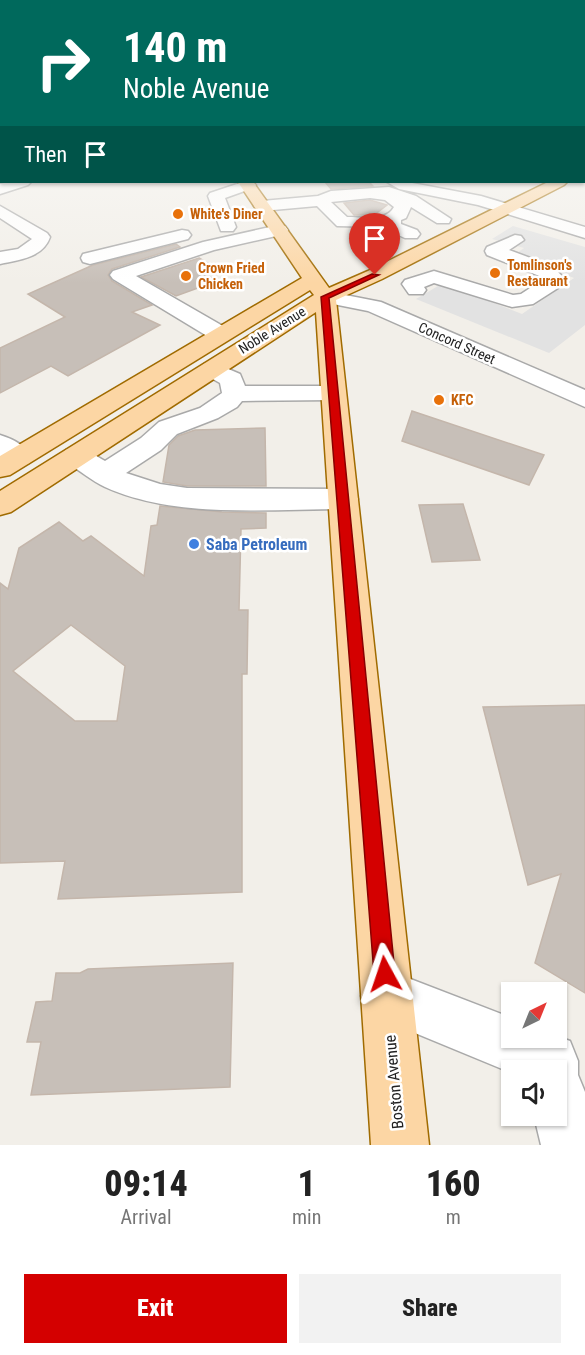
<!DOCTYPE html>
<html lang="en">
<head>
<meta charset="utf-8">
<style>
	:root { --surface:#fff; --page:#f2f2f2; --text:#222; --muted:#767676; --accent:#d40000 }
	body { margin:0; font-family:"Roboto Condensed",sans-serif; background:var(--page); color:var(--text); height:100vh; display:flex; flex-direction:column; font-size:22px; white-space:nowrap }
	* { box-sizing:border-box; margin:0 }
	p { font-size:20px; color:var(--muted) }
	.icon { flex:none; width:33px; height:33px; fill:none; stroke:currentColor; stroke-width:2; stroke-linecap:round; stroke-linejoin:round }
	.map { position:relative; height:1145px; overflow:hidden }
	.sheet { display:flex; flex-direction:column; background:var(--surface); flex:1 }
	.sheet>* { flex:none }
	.banner { position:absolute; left:0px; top:0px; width:585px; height:183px; box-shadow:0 2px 4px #0004; background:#00695c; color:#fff; overflow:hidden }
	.needle { width:39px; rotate:43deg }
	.buttons { position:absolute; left:501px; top:982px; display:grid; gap:12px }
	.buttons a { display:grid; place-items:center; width:66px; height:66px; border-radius:0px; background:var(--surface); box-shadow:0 2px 4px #0004; font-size:30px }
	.pin { position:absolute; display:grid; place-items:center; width:51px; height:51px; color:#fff; margin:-62px -26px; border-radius:50% 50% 50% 0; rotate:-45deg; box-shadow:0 0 6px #0007 }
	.pin .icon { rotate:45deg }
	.me { position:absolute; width:66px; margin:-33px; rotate:355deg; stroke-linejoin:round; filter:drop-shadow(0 0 4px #0008) }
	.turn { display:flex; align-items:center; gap:21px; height:126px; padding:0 24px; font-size:27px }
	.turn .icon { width:78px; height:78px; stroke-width:2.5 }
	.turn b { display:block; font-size:42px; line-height:51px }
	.then { display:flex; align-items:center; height:57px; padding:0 24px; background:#0003; gap:12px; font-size:22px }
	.eta { display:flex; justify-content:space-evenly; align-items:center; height:102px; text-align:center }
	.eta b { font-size:36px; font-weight:800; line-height:42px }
	.action { display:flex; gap:12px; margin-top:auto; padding:12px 24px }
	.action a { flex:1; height:69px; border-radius:0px; background:var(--accent); color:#fff; font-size:24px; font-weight:800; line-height:69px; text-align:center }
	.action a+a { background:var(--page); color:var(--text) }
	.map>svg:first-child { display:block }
	.parking { fill:#e2e2e2 }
	.building { fill:#c7bfb8; stroke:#c4b6ab; stroke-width:1.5; fill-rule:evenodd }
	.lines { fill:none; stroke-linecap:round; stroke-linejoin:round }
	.minor-casing { stroke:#a9a9a9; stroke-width:3 }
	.major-casing { stroke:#a06b00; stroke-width:3 }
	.minor { fill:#fff; fill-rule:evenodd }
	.major { fill:#fcd6a4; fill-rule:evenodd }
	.route { fill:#d40000; stroke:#8a0000; stroke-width:1.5 }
	.food-dot { fill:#e8710a; stroke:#fff; stroke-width:2 }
	.shop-dot { fill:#3f7fe0; stroke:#fff; stroke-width:2 }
	.labels { text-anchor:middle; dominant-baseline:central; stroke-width:5; stroke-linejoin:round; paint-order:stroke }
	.far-food-label { font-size:14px; font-weight:bold; fill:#c56008; stroke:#fff; text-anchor:start }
	.far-street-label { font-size:14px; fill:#222; stroke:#fff }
	.shop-label { font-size:16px; font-weight:bold; fill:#366cbe; stroke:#fff; text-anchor:start }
	.street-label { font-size:16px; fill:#222; stroke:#fff }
</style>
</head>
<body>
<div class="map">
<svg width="585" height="1145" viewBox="0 0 585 1145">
	<rect width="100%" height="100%" fill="#f2efe9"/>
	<path class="parking" d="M 513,226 L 585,247 L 585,325 L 549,353 L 416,299 L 443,283 L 522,314 L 574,278 L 514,255 L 524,248 L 492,239 Z"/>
	<path class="building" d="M 325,182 L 369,182 L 373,186 L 331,189 Z
		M 370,200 L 387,205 L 374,215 L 354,215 L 344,203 Z
		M 176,244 L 180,247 L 112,269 L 108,275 L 112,281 L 152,305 L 132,312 L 160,325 L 68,376 L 51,366 L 0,393 L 0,348 L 65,317 L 28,294 L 93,265 Z
		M 199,258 L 211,265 L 197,269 L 217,281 L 176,296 L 141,277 Z
		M 412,411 L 544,455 L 529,485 L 402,441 Z
		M 265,428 L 266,486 L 187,486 L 163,482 L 169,445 L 178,436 L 195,430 Z
		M 463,504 L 480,560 L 432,562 L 419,505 Z
		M 160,506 L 222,512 L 266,513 L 266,528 L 241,529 L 239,610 L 248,610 L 247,674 L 242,674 L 242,892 L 58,899 L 65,861 L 0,863 L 0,583 L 8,589 L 19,548 L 59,522 L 83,541 L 91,536 L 144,576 L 151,526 L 157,525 ZM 71,625 L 125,666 L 117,721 L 75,721 L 13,671 Z
		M 585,705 L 585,993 L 535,963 L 561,874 L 528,885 L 483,707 Z
		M 233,963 L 230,1087 L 31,1095 L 41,1042 L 27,1042 L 36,1002 L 52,1001 L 56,973 L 80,973 L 88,969 Z"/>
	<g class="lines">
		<g class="minor-casing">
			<path id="minor" d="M 584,144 L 585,144 L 585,152 L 584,152 Z
				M 8,182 L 31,182 L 28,185 L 0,194 L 0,184 Z
				M 243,182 L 253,182 L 256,185 L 253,188 L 225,198 L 236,227 L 233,231 L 221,231 L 208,196 L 210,193 Z
				M 387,182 L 407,182 L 481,196 L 585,227 L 585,238 L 478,205 L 399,189 Z
				M 389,187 L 416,196 L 451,219 L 449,223 L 437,223 L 411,207 L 406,218 L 401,220 L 401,224 L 417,230 L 420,234 L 417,238 L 405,238 L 380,227 L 337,226 L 317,206 L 262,211 L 254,206 L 262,201 L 318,196 L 331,191 ZM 370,198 L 385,200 L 394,207 C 386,222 363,217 347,217 L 331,202 Z
				M 0,206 L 47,233 L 50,237 C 43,258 18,260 0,264 L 0,252 L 18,249 L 32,239 L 0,218 Z
				M 279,225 L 285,226 L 288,230 L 285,234 L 214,250 L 136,276 L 228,329 L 231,334 L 228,339 L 220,341 L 212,339 L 113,279 L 110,275 L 113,271 L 203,242 Z
				M 182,230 L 188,231 L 191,235 L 188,239 L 90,264 L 83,262 L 81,258 L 83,254 Z
				M 515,235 L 521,236 L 524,240 L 509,250 L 552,266 L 562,276 L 558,288 L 533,304 L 512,307 L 434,283 L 424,287 L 426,290 L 423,294 L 409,294 L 402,284 L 405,280 L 434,271 L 513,295 L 521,294 L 541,281 L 542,277 L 487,255 L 485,251 L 487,247 Z
				M 325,291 L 381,302 L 585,390 L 585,407 L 368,311 L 318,301 L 315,297 L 318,293 Z
				M 212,362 L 240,374 L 245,386 L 333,386 L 342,388 L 345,393 L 342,398 L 333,400 L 242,401 L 237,407 L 218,418 L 177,434 L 161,450 L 126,473 L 160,484 L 187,488 L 343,489 L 353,492 L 358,499 L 353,506 L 343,509 C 268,509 175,519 105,487 C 92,481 79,470 66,462 L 62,456 L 66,450 C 82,445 91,453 105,461 L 141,438 L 159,422 L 200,408 L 222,393 L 220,383 L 204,374 L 200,369 L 204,364 Z
				M 0,435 C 13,439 26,446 33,457 L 29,463 C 17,467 10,464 0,457 Z
				M 387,970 L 512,1018 L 512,1038 L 556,1038 L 556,1036 L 570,1041 L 578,1061 L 578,1075 L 585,1092 L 585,1145 L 541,1145 L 534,1116 L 556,1116 L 556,1071 L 512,1071 L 512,1073 L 369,1014 L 361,996 L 369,978 Z"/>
		</g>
		<g class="major-casing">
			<path id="major" d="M 584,164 L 585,164 L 585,172 L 584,172 Z
				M 238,182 L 253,182 L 329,288 L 368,271 L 548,182 L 567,182 L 564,185 L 382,279 L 336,300 L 429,1145 L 371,1145 L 316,312 L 11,512 L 0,515 L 0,491 L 314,295 L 310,290 L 10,475 L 0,477 L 0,456 L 302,278 Z"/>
		</g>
		<use href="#minor" class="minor"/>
		<use href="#major" class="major"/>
	</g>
	<linearGradient id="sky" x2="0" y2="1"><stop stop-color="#8fc0e4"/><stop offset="0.43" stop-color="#f9f8f5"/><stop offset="1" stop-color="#f9f8f5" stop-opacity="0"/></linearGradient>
	<rect width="585" height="283" fill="url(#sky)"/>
	<path class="route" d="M 372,274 L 379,275 L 329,298 L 395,974 L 392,981 L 385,984 L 377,981 L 374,974 L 321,297 Z"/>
	<g class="food-dot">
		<circle cx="178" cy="214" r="6"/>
		<circle cx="495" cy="273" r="6"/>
		<circle cx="186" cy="276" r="6"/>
		<circle cx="439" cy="400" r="6"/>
	</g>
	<circle class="shop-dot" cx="194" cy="544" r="6"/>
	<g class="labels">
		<g class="far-food-label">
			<text x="190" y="214">White's Diner</text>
			<text x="507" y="265">Tomlinson's<tspan x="507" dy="16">Restaurant</tspan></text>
			<text x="198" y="268">Crown Fried<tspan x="198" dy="16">Chicken</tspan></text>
			<text x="451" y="400">KFC</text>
		</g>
		<g class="far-street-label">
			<text transform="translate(272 330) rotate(-32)">Noble Avenue</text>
			<text transform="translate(457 343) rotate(24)">Concord Street</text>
		</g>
		<g class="shop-label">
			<text x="206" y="544">Saba Petroleum</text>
		</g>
		<g class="street-label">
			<text transform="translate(394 1082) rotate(-95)">Boston Avenue</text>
		</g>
	</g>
</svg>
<div class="buttons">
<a><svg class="needle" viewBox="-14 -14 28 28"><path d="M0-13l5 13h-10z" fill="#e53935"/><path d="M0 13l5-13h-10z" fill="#767676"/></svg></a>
<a><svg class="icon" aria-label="sound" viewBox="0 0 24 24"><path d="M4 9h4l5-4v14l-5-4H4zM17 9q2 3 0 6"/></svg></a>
</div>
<div class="pin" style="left:375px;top:275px;background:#d93025"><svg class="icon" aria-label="arrive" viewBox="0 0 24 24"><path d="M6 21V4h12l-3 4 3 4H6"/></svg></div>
<svg class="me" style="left:385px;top:974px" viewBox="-20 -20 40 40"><path d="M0-17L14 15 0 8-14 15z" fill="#d40000" stroke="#fff" stroke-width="4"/></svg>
<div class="banner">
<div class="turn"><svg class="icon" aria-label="right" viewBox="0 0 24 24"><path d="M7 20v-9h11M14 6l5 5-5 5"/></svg><div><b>140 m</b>Noble Avenue</div></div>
<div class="then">Then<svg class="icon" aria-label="arrive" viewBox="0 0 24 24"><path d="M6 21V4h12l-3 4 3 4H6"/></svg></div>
</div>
</div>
<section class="sheet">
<div class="eta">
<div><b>09:14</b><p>Arrival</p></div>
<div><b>1</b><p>min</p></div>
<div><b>160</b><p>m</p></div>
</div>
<div class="action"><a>Exit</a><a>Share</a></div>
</section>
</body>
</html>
